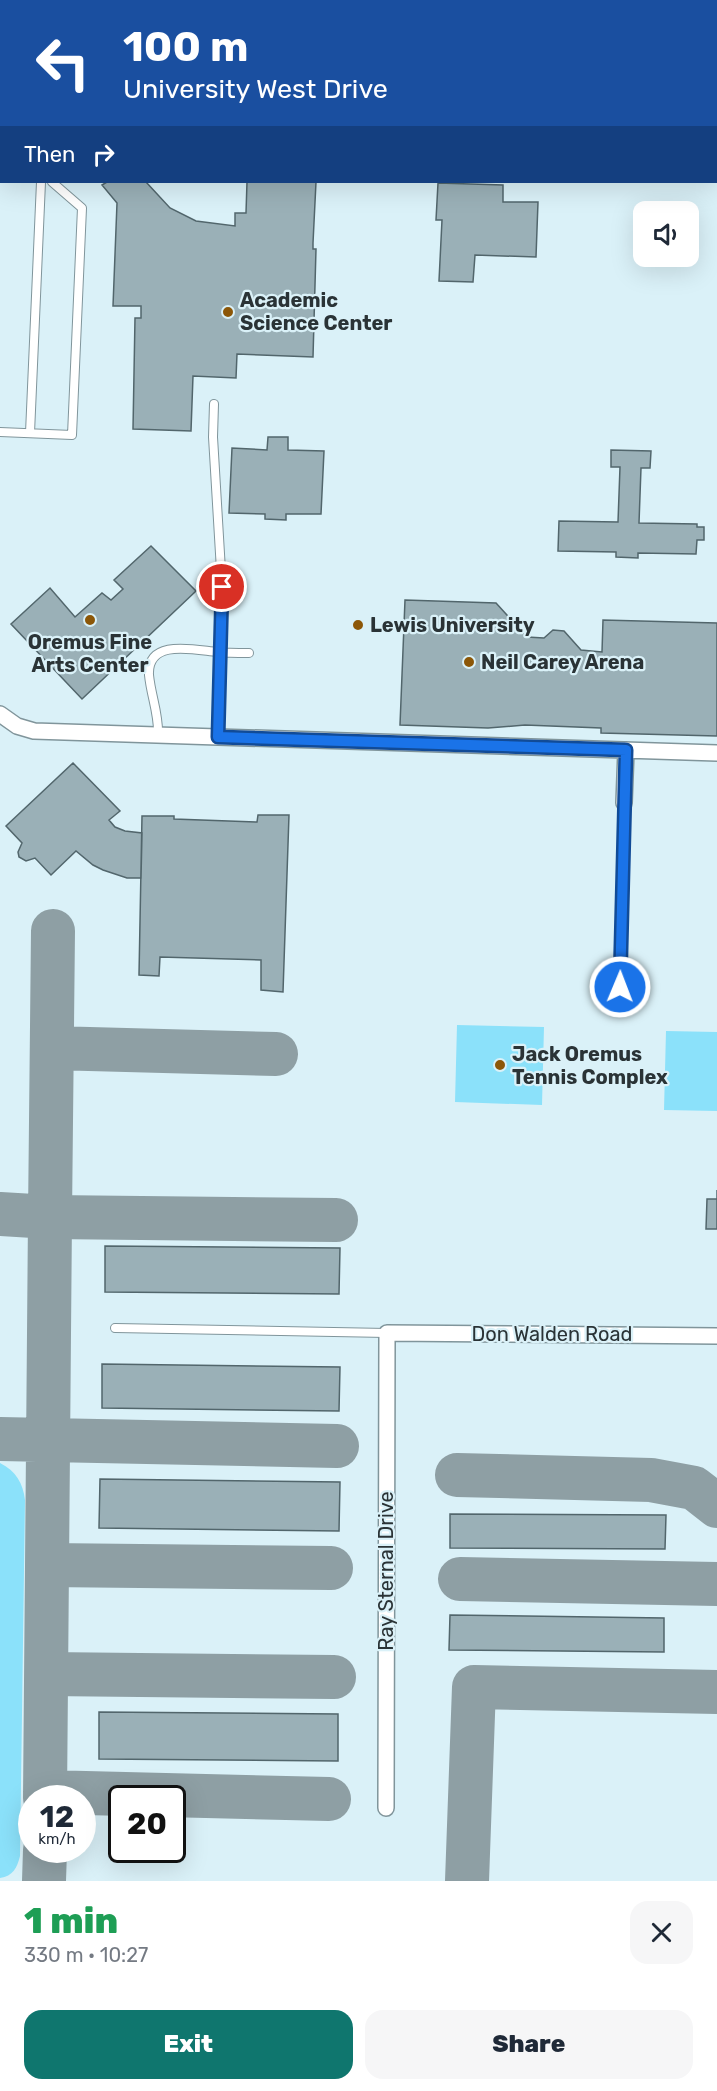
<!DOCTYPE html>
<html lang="en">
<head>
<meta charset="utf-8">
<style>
	:root { --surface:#fff; --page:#f6f6f7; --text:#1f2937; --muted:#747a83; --accent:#0f766e }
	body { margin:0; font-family:Rubik,sans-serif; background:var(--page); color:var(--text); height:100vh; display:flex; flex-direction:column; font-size:22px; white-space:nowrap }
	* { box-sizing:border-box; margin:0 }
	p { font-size:20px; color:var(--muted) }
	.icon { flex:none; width:33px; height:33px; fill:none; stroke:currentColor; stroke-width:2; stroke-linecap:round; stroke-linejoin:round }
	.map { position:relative; height:1881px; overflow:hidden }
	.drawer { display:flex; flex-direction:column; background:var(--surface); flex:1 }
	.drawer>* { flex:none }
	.guide { position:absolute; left:0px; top:0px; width:717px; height:183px; box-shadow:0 6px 24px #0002; background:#1a4fa0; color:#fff; overflow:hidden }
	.fabs { position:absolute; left:633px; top:201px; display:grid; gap:12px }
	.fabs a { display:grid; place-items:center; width:66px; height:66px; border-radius:12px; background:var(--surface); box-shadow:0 6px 24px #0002; font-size:30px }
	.speed { position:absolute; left:18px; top:1785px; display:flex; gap:12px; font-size:30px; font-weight:700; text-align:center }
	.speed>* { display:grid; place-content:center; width:78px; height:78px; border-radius:50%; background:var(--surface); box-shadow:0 6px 24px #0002; line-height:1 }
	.speed small { font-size:15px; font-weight:400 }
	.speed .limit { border:3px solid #111; border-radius:9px; background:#fff; color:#111 }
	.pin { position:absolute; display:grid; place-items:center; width:51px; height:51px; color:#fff; margin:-26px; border:3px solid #fff; border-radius:50%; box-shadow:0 2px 6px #0007 }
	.me { position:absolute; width:66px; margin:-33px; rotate:1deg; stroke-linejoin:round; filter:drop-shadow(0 0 4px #0008) }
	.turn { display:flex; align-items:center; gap:21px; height:126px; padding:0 24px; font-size:27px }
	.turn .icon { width:78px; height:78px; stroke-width:2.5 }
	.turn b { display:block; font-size:42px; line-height:51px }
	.then { display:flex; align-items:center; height:57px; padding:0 24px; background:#0003; gap:12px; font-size:22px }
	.round { display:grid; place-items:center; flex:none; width:63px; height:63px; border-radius:18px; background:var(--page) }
	.head { display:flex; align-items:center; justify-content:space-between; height:102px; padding:0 24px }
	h1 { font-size:36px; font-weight:800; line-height:45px; color:#1e9e55 }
	.button { display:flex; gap:12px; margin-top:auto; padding:12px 24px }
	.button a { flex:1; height:69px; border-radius:18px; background:var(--accent); color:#fff; font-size:24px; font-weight:800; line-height:69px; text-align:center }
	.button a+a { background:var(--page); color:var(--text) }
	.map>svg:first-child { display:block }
	.green { fill:#8be1fa }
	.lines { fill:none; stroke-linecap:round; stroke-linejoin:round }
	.taxiway { stroke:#8e9fa4; stroke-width:44 }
	.building { fill:#9ab0b7; stroke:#52666c; stroke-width:1.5 }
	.lane-casing { stroke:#80959b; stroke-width:10 }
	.street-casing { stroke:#80959b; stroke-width:18 }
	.lane { stroke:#fff; stroke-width:8 }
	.street { stroke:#fff; stroke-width:15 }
	.route-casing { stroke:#114b97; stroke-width:15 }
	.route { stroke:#1a73e8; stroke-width:10 }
	.poi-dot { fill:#8c5708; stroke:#daf1f8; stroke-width:2 }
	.labels { text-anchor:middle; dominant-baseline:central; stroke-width:4.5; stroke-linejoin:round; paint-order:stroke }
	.poi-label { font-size:20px; font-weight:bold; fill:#2a3336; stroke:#daf1f8; text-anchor:start }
	.street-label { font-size:20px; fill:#2a3336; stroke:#daf1f8 }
</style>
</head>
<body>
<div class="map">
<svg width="717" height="1881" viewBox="0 0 717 1881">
	<rect width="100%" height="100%" fill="#daf1f8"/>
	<path class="green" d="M 457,1025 L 544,1027 L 542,1105 L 455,1102 Z
		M 666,1031 L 717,1032 L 717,1111 L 664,1110 Z
		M 0,1463 C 16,1471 23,1483 25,1500 L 20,1856 C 17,1868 13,1876 0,1878 Z"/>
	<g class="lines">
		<path class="taxiway" d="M 52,1048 L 276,1054
			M 0,1214 L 50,1217 L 53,931
			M 0,1439 L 337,1446
			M 457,1475 L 651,1480 L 694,1488 L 717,1506
			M 48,1565 L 331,1568
			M 460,1579 L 717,1584
			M 47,1674 L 334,1677
			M 45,1792 L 329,1799
			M 45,1798 L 50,1217 L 336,1220
			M 44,1881 L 45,1850
			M 467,1881 L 474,1687 L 717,1692"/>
	</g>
	<path class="building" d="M 107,182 L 146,182 L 170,208 L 196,221 L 235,226 L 235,213 L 246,213 L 247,182 L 316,182 L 313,243 L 313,249 L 316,249 L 313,357 L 237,354 L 236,378 L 193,376 L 191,431 L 133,429 L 135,318 L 141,318 L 141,306 L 113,306 L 117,203 L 102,185 Z
		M 438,183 L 503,185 L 503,202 L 538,202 L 536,257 L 475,255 L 473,282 L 439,281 L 442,220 L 436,220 Z
		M 268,437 L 288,437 L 288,450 L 324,451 L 321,514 L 286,514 L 286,520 L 265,519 L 265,514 L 229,513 L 232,448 L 267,450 Z
		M 611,450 L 651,451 L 650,468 L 641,468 L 639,523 L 697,524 L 697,527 L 704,527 L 704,540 L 697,540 L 696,554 L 638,553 L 638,558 L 616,557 L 616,552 L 558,551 L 559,521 L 618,522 L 620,467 L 611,467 Z
		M 151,546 L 196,591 L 82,699 L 11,624 L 50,588 L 75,617 L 102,593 L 111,600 L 123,589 L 114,580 Z
		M 405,600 L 496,603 L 527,637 L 544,638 L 553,630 L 564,631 L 581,650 L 602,652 L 603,620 L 717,623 L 717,736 L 601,733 L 601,728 L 525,725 L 488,728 L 400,725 Z
		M 73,763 L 120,811 L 109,820 L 115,827 L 125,831 L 142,833 L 141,878 L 127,878 L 103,870 L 93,865 L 76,851 L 51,875 L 35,858 L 26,861 L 19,857 L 18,852 L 22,843 L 6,826 Z
		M 258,815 L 289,815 L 283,992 L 261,990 L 261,960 L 160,957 L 159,976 L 139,975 L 142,816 L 174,816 L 174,819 L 257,822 Z
		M 717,1190 L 717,1229 L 706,1229 L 707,1199 L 717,1199 Z
		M 105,1246 L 340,1248 L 339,1294 L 105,1292 Z
		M 102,1364 L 340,1367 L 339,1411 L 102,1408 Z
		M 100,1479 L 340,1482 L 339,1531 L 99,1528 Z
		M 450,1514 L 666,1515 L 665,1549 L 450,1548 Z
		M 450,1615 L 664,1618 L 664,1652 L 449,1650 Z
		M 99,1712 L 338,1714 L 338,1761 L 99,1759 Z"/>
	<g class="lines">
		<g class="lane-casing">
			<path id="lane" d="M 0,170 L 2,170
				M 214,404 L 213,437 L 222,587 L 218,737
				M 0,432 L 72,435 L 82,208 L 52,182
				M 30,433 L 41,182
				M 158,735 C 159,714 151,696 149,675 C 147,638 195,650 217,652 C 227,653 239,653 249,653
				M 620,986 L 624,803
				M 115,1328 L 387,1333"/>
		</g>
		<g class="street-casing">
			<path id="street" d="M 0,714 L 17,726 L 34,731 L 717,753
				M 624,803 L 626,750
				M 386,1808 L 387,1333 L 717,1336"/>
		</g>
		<use href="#lane" class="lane"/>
		<use href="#street" class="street"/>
	</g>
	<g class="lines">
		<g class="route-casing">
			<path id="route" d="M 222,587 L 218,737 L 626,750 L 620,987"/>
		</g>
		<use href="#route" class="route"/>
	</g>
	<g class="poi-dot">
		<circle cx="228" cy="312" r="6"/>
		<circle cx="90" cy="620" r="6"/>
		<circle cx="358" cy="625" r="6"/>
		<circle cx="469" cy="662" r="6"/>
		<circle cx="500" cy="1065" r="6"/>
	</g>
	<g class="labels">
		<g class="poi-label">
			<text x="240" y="300">Academic<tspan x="240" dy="23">Science Center</tspan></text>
			<text x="370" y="625">Lewis University</text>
			<text x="90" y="642" text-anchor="middle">Oremus Fine<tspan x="90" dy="23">Arts Center</tspan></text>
			<text x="481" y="662">Neil Carey Arena</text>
			<text x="512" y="1054">Jack Oremus<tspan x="512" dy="23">Tennis Complex</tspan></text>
		</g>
		<g class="street-label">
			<text x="552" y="1334">Don Walden Road</text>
			<text transform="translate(386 1571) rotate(-90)">Ray Sternal Drive</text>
		</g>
	</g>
</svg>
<div class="fabs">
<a><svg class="icon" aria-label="sound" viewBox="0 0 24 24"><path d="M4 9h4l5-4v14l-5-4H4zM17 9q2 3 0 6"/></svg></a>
</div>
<div class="speed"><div>12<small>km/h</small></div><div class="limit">20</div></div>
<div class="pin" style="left:222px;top:587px;background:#d93025"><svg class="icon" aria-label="arrive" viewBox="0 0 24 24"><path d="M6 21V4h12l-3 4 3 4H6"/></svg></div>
<svg class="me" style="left:620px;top:987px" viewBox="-20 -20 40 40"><circle r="17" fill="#1a73e8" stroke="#fff" stroke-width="3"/><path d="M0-11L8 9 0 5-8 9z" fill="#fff"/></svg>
<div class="guide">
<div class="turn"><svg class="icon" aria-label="left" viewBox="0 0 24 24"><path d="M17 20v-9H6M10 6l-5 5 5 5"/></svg><div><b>100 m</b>University West Drive</div></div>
<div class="then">Then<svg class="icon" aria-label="right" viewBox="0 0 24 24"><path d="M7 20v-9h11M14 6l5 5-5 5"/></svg></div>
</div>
</div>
<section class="drawer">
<div class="head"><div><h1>1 min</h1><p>330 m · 10:27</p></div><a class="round"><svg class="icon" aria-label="close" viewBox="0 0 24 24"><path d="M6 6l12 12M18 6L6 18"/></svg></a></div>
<div class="button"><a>Exit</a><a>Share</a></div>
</section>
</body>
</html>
